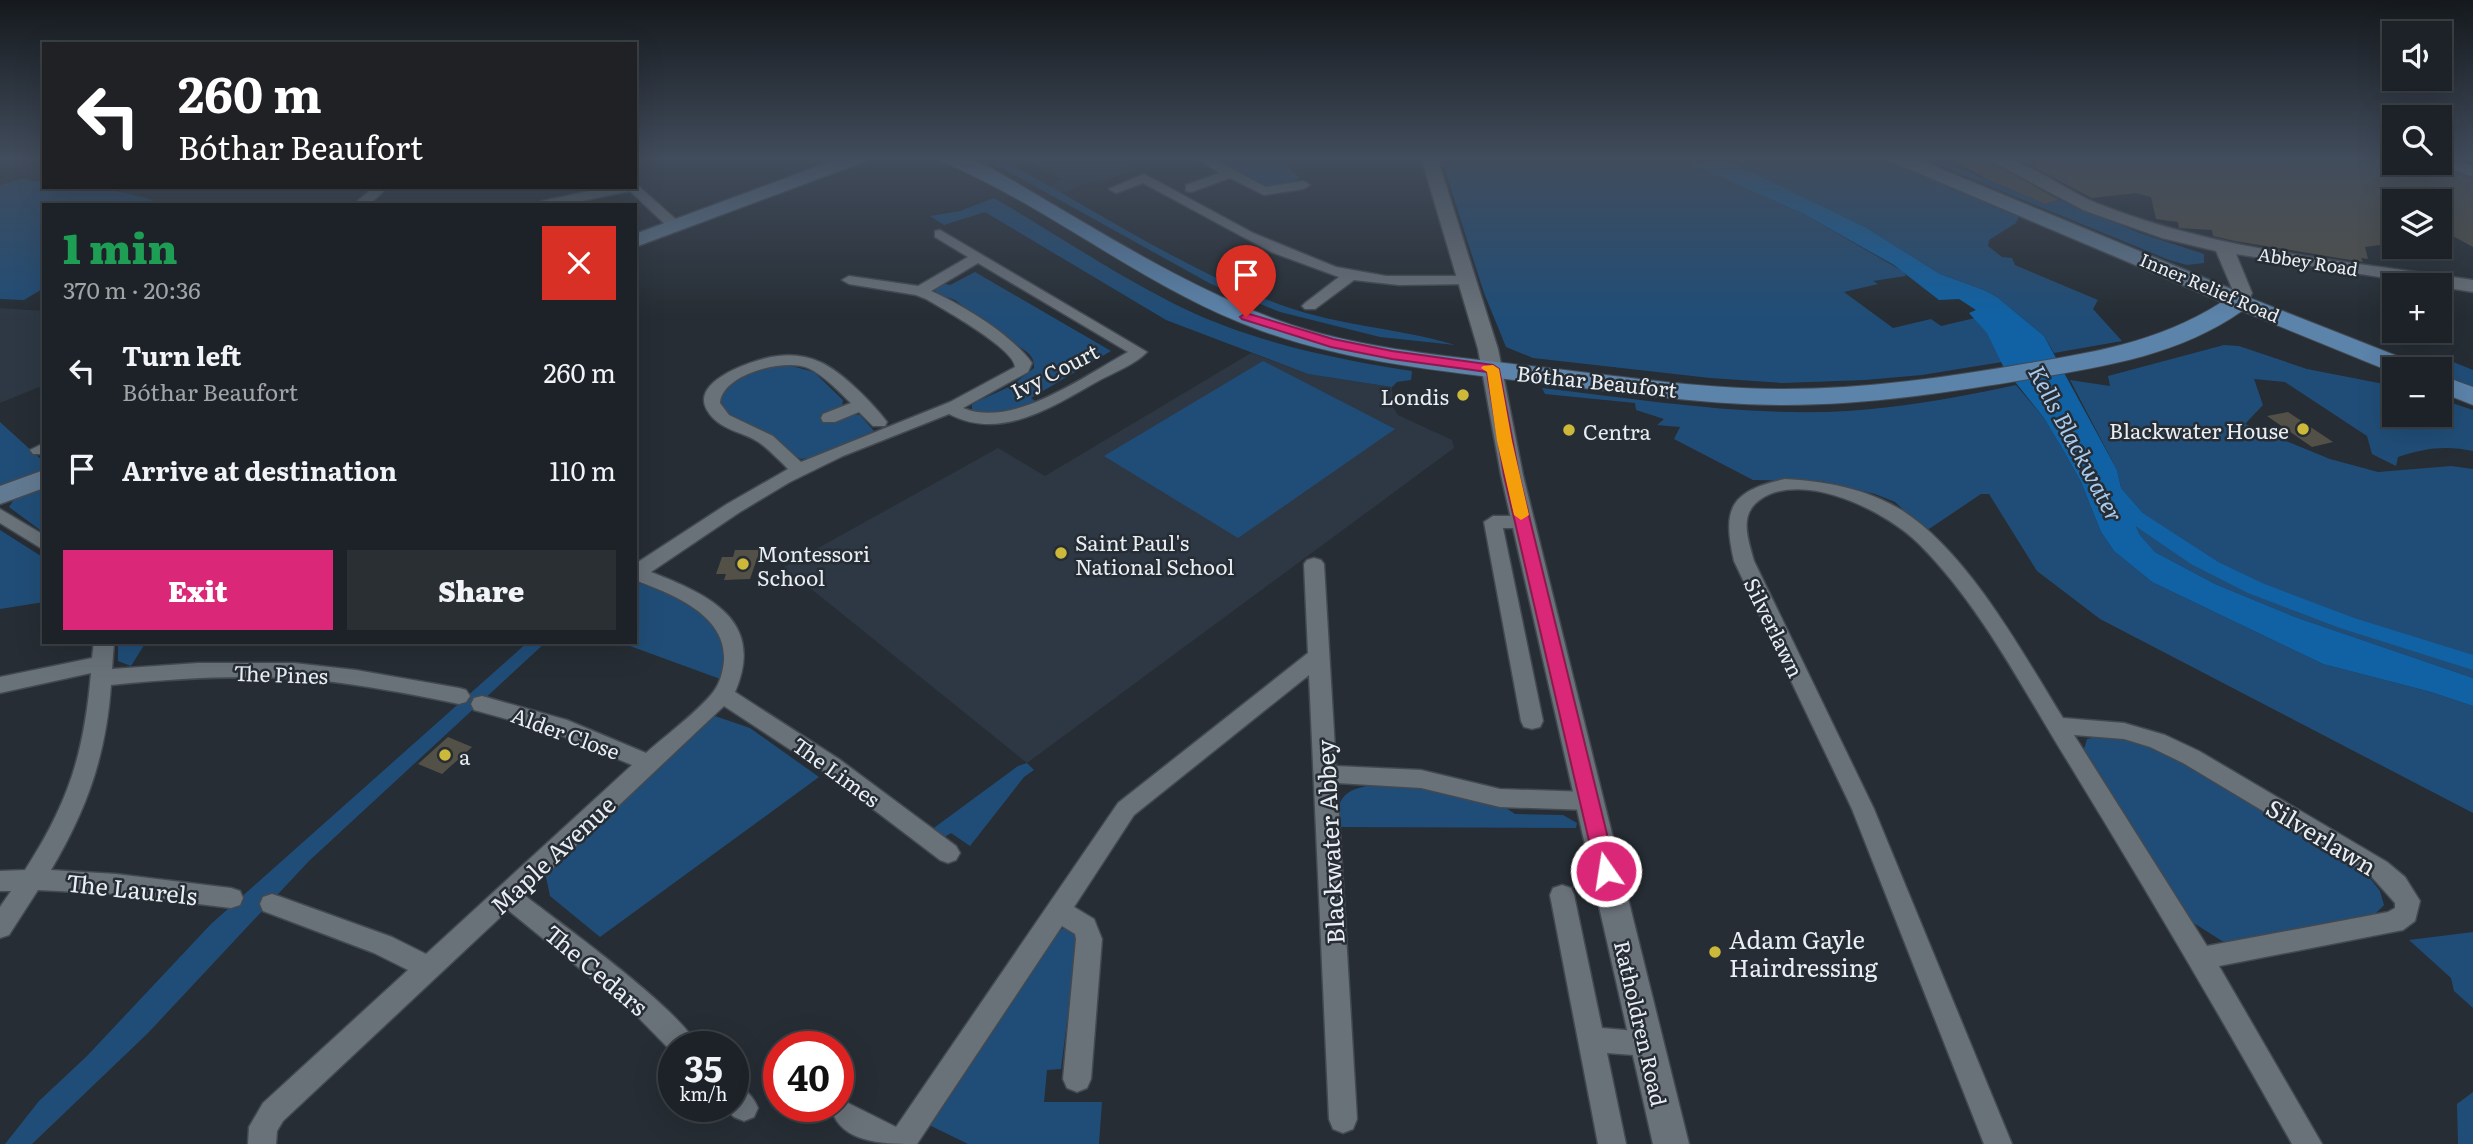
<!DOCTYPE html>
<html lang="en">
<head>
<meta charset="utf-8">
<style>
	:root { --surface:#1c2227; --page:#292f33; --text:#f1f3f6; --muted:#a0a4a7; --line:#3a3f44; --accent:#db2777 }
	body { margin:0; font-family:Literata,serif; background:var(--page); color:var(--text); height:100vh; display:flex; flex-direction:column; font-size:26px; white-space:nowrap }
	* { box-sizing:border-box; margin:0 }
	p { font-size:23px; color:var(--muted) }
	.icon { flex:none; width:38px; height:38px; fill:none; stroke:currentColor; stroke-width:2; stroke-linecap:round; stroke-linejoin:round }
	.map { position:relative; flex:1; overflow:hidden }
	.side { position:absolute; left:42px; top:203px; width:595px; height:441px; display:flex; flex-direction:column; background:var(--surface); border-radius:0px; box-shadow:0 7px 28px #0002,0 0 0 2px var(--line) }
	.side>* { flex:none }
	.banner { position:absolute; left:42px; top:42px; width:595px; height:147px; border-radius:0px; box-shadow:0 7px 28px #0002,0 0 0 2px var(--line); background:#202124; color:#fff; overflow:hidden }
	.buttons { position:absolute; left:2382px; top:21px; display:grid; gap:14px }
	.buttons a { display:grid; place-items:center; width:70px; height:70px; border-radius:0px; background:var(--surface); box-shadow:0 7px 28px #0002,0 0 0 2px var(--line); font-size:35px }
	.speed { position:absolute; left:658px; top:1031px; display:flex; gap:14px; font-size:35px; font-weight:700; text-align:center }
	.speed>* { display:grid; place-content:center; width:91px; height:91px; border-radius:50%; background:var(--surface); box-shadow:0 7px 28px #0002,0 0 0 2px var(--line); line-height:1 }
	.speed small { font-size:18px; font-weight:400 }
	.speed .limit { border:10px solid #d22; background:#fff; color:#111 }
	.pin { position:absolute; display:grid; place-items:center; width:60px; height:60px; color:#fff; margin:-72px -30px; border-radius:50% 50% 50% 0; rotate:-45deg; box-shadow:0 0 7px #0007 }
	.pin .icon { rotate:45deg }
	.me { position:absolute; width:77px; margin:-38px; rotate:347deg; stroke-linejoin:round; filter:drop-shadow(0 0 5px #0008) }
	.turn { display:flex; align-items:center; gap:24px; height:147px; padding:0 21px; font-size:32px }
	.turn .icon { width:91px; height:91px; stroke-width:2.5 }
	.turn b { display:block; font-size:49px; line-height:60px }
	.round { display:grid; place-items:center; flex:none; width:74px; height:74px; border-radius:0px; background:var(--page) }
	.overview { display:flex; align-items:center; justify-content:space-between; height:119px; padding:0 21px }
	h1 { font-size:42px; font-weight:800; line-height:52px; color:#1e9e55 }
	.action { display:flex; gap:14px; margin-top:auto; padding:14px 21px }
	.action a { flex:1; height:80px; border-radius:0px; background:var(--accent); color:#fff; font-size:28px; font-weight:800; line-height:80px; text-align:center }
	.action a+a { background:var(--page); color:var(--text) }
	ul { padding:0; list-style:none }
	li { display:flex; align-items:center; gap:21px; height:98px; padding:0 21px }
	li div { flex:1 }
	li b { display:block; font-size:26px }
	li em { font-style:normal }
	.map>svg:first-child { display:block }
	.built { fill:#2d3844 }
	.green { fill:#204d77 }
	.water { fill:#1062a5 }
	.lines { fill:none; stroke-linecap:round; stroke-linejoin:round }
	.canal { fill:#1062a5; fill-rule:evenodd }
	.building { fill:#535147 }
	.minor-casing { stroke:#434950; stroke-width:3 }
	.tertiary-casing { stroke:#434950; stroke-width:3 }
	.secondary-casing { stroke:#434950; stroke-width:3 }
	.primary-casing { stroke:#434950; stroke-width:2 }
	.minor { fill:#697179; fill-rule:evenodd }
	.tertiary { fill:#697179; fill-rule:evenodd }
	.secondary { fill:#627a91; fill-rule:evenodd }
	.primary { fill:#5c83aa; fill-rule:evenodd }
	.route { fill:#db2777; stroke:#8e194d; stroke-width:2 }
	.slow { fill:#f59e0b }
	.poi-dot { fill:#ccb939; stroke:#262d34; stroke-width:2.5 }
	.labels { text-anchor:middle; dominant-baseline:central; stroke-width:5; stroke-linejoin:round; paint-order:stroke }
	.far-street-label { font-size:18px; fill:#e9eef3; stroke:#262d34 }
	.street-label { font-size:21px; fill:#e9eef3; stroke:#262d34 }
	.poi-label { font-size:21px; fill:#e9eef3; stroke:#262d34; text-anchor:start }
	.water-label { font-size:23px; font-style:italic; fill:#a8cbef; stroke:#262d34 }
	.near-street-label { font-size:24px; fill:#e9eef3; stroke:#262d34 }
	.near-poi-label { font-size:24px; fill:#e9eef3; stroke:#262d34; text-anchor:start }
</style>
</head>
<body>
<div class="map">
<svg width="2473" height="1144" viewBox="0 0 2473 1144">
	<rect width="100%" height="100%" fill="#262d34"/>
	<path class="built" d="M 1023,157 L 1112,157 L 1136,169 L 1098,184 L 1092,181 L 1063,193 L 1050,187 L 1061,179 Z
		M 0,308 L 44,311 L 44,385 L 0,403 Z
		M 1251,353 L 1308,374 L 1392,387 L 1393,407 L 1398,415 L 1452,440 L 1454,448 L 1027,763 L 784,567 L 998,448 L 1045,476 Z"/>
	<path class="green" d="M 982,157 L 997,157 C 1091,207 1183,270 1284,306 C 1340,326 1399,328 1455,345 L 1380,337 L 1280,312 L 1211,284 Z
		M 1219,157 L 1276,157 L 1300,178 L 1293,181 L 1294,185 L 1268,189 L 1217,162 L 1215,159 Z
		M 1507,157 L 1674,157 L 1802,213 L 1904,272 L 1906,276 L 1873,281 L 1878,284 L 1844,292 L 1893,328 L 1931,319 L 1941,326 L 1975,318 L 1987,332 L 2002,362 L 1922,375 L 1865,380 L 1782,383 L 1710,378 L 1533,358 L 1506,347 L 1484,293 L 1442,161 L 1507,159 Z
		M 1720,157 L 1885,157 L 2020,215 L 2016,223 L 1989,240 L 1988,246 L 2002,257 L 2012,258 L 2015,265 L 2098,300 L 2093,309 L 2122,341 L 2054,353 L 2044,336 L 1997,297 L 1984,290 L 1940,274 L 1865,227 Z
		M 1918,157 L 1934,157 L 2045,204 L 2061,200 L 2140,233 L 2204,254 L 2204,263 L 2187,265 L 2169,260 Z
		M 21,179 L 44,182 L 44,187 C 79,187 132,189 164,205 L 44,205 L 44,288 L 24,300 L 0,299 L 0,185 Z
		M 994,198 C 1058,235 1120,278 1187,310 C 1258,343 1335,359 1412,371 L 1411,380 L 1397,382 L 1392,387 L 1308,374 L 1166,320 L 985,212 L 944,225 L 930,216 L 960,211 Z
		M 975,272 L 1111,351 L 1031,398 L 1038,403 L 988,417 L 972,410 L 972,405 L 976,402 L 1011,386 L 1034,368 C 1034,361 1033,358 1028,353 C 1013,340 992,334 976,320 C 966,311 958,296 942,297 L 934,290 L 942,283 L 950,285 Z
		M 2224,345 L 2239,346 L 2307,369 L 2394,386 L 2394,415 L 2440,415 L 2440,399 L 2473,410 L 2473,451 C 2446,445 2424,448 2398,457 L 2396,466 L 2372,454 L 2367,436 L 2285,382 L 2254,379 L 2263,405 L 2245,424 L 2330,459 L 2378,472 L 2451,466 L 2473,469 L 2473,678 L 2295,617 L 2215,584 L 2155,552 L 2140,535 L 2134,522 L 2148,519 L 2121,488 L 2117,470 L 2070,380 L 2110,386 L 2108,376 Z
		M 2441,357 L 2473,370 L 2473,387 L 2440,374 L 2434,362 Z
		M 1263,361 L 1395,429 L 1238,538 L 1104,456 Z
		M 784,364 L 814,372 L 843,400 L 842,406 L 824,415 L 860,415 L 874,431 L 810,458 L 801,459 L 790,454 L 766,432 L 723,411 L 718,401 C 733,376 757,369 784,364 Z
		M 2016,385 L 2044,418 L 2066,455 L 2081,482 L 2101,532 L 2114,551 L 2152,582 L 2323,664 L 2431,692 L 2473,706 L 2473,813 L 2100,619 L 2037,571 L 1989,494 L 1981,494 L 1926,531 L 1895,502 L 1875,494 L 1821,481 L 1753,480 L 1674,439 L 1680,427 L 1657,425 L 1664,419 L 1636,410 L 1635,403 L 1545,394 L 1542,388 C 1656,401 1775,422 1890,407 C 1932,402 1975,394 2016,385 Z
		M 0,422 L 44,462 L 44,470 L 0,487 Z
		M 44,486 L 44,533 L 9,507 L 15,498 Z
		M 0,530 L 44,558 L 44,602 L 0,609 Z
		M 635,582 C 665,590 712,610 722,642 C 726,654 724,667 723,680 L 619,642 L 635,642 Z
		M 118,642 L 146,642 L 131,666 L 118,661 Z
		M 528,642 L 546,642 L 309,861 L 148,1033 L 32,1144 L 5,1144 L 39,1101 L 87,1056 L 211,924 Z
		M 712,715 L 750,728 L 819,777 L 600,937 L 550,896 L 545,872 Z
		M 2102,736 L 2136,742 L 2158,750 L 2328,845 L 2363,869 L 2380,891 L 2384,905 L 2373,916 L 2237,943 L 2222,941 L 2189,920 L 2086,761 L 2084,749 L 2087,739 Z
		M 1027,763 L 1034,770 L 1024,777 L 970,846 L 951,833 L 943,838 L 931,830 L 1018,766 Z
		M 1379,784 L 1401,785 L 1500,804 L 1515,814 L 1563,815 L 1577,823 L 1576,828 L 1339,827 C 1334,794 1349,788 1379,784 Z
		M 1065,928 L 1075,931 L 1077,941 L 1061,1069 L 1047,1070 L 1044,1102 L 1102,1102 L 1099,1144 L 968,1144 L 925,1123 L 1053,932 Z
		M 2473,932 L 2473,1008 L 2454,991 L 2451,978 L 2409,940 Z
		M 2473,1092 L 2473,1144 L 2458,1144 L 2457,1104 Z"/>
	<path class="water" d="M 1674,157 L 1720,157 L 1865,227 L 1940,274 L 1984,290 L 1997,297 L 2044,336 L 2117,470 L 2121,488 L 2149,520 L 2134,522 L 2140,535 L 2155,552 L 2215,584 L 2295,617 L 2473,678 L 2473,706 L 2431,692 L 2323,664 L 2152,582 L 2114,551 L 2101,532 L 2081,482 L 2066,455 L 2044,418 L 2004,368 L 1987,333 L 1969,313 L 1976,310 L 1959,299 L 1939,300 L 1894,265 L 1802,213 Z"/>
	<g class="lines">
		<path class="canal" d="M 2121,502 L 2141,512 L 2218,562 L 2262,583 L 2354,618 L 2473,655 L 2473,670 L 2340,628 L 2248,593 L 2191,564 L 2115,512 L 2112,508 Z"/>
	</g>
	<path class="building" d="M 1946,157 L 1982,157 L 2059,200 L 2045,204 L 1991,181 Z
		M 2005,157 L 2394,157 L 2394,163 L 2429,163 L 2473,179 L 2473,247 L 2451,235 L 2440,237 L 2440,201 L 2394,201 L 2394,243 L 2365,247 L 2368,259 L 2361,258 L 2363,262 L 2235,241 L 2213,236 L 2212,230 L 2179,228 L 2178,222 L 2156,219 L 2151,197 L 2136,193 L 2092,198 L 2028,164 Z
		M 2288,412 L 2333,442 L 2312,447 L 2267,416 Z
		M 735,550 L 760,550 L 750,579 L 724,580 L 726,574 L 716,574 L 722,557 L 733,557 Z
		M 448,737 L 472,747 L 442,774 L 418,764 Z"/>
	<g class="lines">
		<g class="minor-casing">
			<path id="minor" d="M 1194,157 L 1209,157 L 1266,187 L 1303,181 L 1310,185 L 1303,189 L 1264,195 L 1230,178 L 1191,192 L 1186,191 L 1186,185 L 1220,173 Z
				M 1144,174 L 1253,233 L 1336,267 L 1386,276 L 1467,276 L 1474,280 L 1467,284 L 1399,285 L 1354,280 L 1315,309 L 1305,309 L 1302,306 L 1305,303 L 1339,277 L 1271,252 L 1143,183 L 1116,193 L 1109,189 Z
				M 635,183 L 680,223 L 680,229 L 670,229 L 630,191 L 563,205 L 535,205 L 542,201 L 609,187 L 635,187 Z
				M 374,187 L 388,187 L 369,205 L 353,205 Z
				M 940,230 L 1147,352 C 1136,364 1115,372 1100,380 C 1055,405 1002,442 949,414 L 843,456 L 790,482 L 740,512 L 651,572 C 709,595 766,620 735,692 L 839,759 L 956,846 L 960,853 L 956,860 L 948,863 L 940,860 L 823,771 L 724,706 L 524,895 C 559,922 685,1013 697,1046 L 674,1046 L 674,1054 L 633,1012 L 508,910 L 283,1121 L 277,1131 L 276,1144 L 248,1144 L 249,1127 L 263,1103 L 408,970 L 374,953 L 263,911 L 260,904 L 263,897 L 272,894 L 281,897 L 392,937 L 426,954 L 632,765 L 553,732 L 474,710 L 471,704 L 474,698 L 482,696 L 567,720 L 646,753 C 666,735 699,711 714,691 C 720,683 723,671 724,661 C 727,614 671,594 635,580 L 635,564 L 727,504 L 788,469 C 779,460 770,451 760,443 C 743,431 719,431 707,410 C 689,380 757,358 778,356 C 792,354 807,356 820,362 C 841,371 873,403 887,422 L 885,426 L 873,426 L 859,412 L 835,422 L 823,422 L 821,418 L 823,414 L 851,403 C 838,391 825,376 808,368 C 785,358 722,374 720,403 L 729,415 L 773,436 L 801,462 L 950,402 L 1015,367 C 1015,349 943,309 926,299 L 916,295 L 849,284 L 842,280 L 849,276 L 918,286 L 968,257 L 935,237 L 935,231 ZM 978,263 L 1128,352 C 1084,376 1013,429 963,408 L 1028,372 L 1032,363 C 1012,335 963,305 931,291 Z
				M 44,443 L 44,454 L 33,454 L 30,450 Z
				M 1785,479 C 1825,481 1868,489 1903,511 C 1969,554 2022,652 2063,718 L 2124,723 L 2165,735 L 2199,751 L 2387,862 L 2405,877 L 2420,901 L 2415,921 L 2403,930 L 2219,966 L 2322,1144 L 2292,1144 C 2220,1015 2145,888 2068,762 C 2022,688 1981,606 1919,544 C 1887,512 1805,470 1761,499 C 1738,514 1748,539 1754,561 L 1874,809 L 2012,1144 L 1984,1144 L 1852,809 L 1734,561 C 1722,508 1730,491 1785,479 ZM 2074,735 L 2124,739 L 2150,747 L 2183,763 L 2371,876 L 2395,903 L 2395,908 L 2388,912 L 2207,946 Z
				M 0,509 L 44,535 L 44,550 L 0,523 Z
				M 1493,516 L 1523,516 L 1532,522 L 1523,528 L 1503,528 L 1543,721 L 1540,727 L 1532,729 L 1524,727 L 1521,721 L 1484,522 Z
				M 1314,558 L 1321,560 L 1324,564 L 1336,766 L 1421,770 L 1500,789 L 1589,792 L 1597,795 L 1600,801 L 1597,807 L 1589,810 L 1500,807 L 1421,788 L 1337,783 L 1357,1119 L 1353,1129 L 1343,1133 L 1333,1129 L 1329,1119 L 1309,675 L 1134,815 L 1074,907 L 1094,919 L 1102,939 L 1091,1079 L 1087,1088 L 1077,1092 L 1067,1088 L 1063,1079 L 1076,939 L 1075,934 L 1062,926 L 917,1144 C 889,1144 847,1144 834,1116 L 838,1106 L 848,1103 L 896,1127 L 1118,803 L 1308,653 L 1304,564 L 1307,560 Z
				M 94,642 L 114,642 L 112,669 L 198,663 L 294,663 L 356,670 L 459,688 L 466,690 L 470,696 L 466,702 L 459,704 C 411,694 364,685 316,680 C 248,674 179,678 111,685 C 106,756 87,809 51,870 L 116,874 L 231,888 L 240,891 L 243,898 L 240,905 L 231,908 L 116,894 L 38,890 L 9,935 L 0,938 L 0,907 L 11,891 L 0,891 L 0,871 L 25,870 C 69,802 84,753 91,673 L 0,693 L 0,677 L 92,658 Z
				M 1562,885 L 1571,888 L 1574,895 L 1602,1028 L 1647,1032 L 1656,1035 L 1660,1044 L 1656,1053 L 1647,1056 L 1607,1053 L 1626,1144 L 1598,1144 L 1550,895 L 1553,888 Z
				M 733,1084 C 746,1089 753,1096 758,1108 L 754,1117 L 744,1121 L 734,1117 L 723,1106 L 733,1106 Z"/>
		</g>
		<g class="tertiary-casing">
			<path id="tertiary" d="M 1421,157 L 1437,157 L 1498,349 L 1523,475 L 1689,1144 L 1653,1144 L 1501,475 L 1478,349 Z
				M 1984,157 C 2023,155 2060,188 2096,203 C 2215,251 2347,261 2473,280 L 2473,292 L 2236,254 L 2252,293 L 2247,305 L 2233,305 L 2230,301 L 2234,293 L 2216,251 L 2162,238 L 2083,210 Z
				M 2440,157 L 2473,166 L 2473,177 L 2434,163 L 2440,163 Z"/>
		</g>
		<g class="secondary-casing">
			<path id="secondary" d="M 843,157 L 868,157 L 866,161 L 635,247 L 635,234 Z
				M 1888,157 L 1912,157 L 2248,296 L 2251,301 L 2248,306 L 2232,306 L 1890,161 Z
				M 44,470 L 44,488 L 0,504 L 0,486 Z"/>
		</g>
		<g class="primary-casing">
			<path id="primary" d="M 938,157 L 965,157 L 991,168 C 1088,223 1185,289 1292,325 C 1368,350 1450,356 1530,366 C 1613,375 1698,389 1783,389 C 1866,389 1948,377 2029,363 C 2103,351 2169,339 2231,296 L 2240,294 L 2415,363 L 2419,369 L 2394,369 L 2394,373 L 2242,311 C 2181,354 2108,366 2036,378 C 1952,392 1869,405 1784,405 C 1699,405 1615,391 1531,382 C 1441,371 1348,362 1262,331 C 1147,290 1052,208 941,161 Z
				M 2440,375 L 2473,387 L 2473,405 L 2440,392 Z"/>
		</g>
		<use href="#minor" class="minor"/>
		<use href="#tertiary" class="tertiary"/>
		<use href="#secondary" class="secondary"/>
		<use href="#primary" class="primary"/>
	</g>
	<linearGradient id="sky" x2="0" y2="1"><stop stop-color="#15191d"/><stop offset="0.5" stop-color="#414c5c"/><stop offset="1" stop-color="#414c5c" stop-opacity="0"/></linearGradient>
	<rect width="2473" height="317" fill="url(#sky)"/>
	<path class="route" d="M 1246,313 L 1333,339 L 1392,351 L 1493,365 L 1499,369 L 1519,475 L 1616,871 L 1613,877 L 1606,880 L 1599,877 L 1596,871 L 1504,475 L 1487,372 L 1392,359 L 1331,347 L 1242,319 L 1240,317 Z"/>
	<path class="slow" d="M 1493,365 L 1499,369 L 1512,441 L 1529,515 L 1521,520 L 1514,515 L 1497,441 L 1487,372 L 1481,368 L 1483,366 Z"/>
	<g class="poi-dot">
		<circle cx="1463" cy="395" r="7"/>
		<circle cx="2303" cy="429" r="7"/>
		<circle cx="1569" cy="430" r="7"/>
		<circle cx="1061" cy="553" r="7"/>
		<circle cx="743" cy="564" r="7"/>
		<circle cx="445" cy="755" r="7"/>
		<circle cx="1715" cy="952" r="7"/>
	</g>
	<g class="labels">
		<g class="far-street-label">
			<text transform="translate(2308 261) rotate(9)">Abbey Road</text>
			<text transform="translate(2210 287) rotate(23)">Inner Relief Road</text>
		</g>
		<g class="street-label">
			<text transform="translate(1054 370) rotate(-27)">Ivy Court</text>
			<text transform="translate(1597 380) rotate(6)">Bóthar Beaufort</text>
			<text transform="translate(1775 627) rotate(64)">Silverlawn</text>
			<text transform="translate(281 673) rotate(2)">The Pines</text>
			<text transform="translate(566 732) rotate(20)">Alder Close</text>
			<text transform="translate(837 771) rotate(36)">The Limes</text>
			<text transform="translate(1642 1023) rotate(77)">Ratholdren Road</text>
		</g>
		<g class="poi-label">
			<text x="1449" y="395" text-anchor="end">Londis</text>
			<text x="2289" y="429" text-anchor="end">Blackwater House</text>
			<text x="1583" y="430">Centra</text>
			<text x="1075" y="541">Saint Paul's<tspan x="1075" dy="24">National School</tspan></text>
			<text x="757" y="552">Montessori<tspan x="757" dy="24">School</tspan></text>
			<text x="459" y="755">a</text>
		</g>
		<g class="water-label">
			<text transform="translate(2077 443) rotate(62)">Kells Blackwater</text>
		</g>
		<g class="near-street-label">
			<text transform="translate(2322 836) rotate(31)">Silverlawn</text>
			<text transform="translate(1329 842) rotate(-93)">Blackwater Abbey</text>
			<text transform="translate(552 854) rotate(-43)">Maple Avenue</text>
			<text transform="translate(132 888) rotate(6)">The Laurels</text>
			<text transform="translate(597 969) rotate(40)">The Cedars</text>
		</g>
		<g class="near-poi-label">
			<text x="1729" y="938">Adam Gayle<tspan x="1729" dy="28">Hairdressing</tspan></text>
		</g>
	</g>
</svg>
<div class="buttons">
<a><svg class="icon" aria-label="sound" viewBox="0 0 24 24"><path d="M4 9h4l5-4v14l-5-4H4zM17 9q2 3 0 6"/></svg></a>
<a><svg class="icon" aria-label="search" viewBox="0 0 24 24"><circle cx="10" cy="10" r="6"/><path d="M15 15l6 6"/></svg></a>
<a><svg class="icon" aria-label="layers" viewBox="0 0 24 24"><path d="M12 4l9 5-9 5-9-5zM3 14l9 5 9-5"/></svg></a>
<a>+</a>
<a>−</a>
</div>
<div class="speed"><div>35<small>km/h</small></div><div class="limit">40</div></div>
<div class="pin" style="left:1246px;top:317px;background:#d93025"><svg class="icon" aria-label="arrive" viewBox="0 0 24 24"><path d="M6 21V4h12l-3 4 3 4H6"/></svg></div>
<svg class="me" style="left:1606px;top:871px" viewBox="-20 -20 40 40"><circle r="17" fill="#db2777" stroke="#fff" stroke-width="3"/><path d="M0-11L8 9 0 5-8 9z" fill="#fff"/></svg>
<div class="banner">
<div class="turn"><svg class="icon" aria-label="left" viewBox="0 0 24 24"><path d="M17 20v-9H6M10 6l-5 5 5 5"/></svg><div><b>260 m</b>Bóthar Beaufort</div></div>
</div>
<section class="side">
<div class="overview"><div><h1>1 min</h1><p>370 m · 20:36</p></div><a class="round" style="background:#d93025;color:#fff"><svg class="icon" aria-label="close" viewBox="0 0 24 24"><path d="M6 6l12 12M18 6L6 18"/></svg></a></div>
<ul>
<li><svg class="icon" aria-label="left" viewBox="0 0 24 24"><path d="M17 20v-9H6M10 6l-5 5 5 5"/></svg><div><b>Turn left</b><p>Bóthar Beaufort</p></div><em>260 m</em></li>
<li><svg class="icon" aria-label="arrive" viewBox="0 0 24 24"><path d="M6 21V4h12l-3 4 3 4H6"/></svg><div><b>Arrive at destination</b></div><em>110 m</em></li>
</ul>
<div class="action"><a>Exit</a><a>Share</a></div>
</section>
</div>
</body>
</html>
